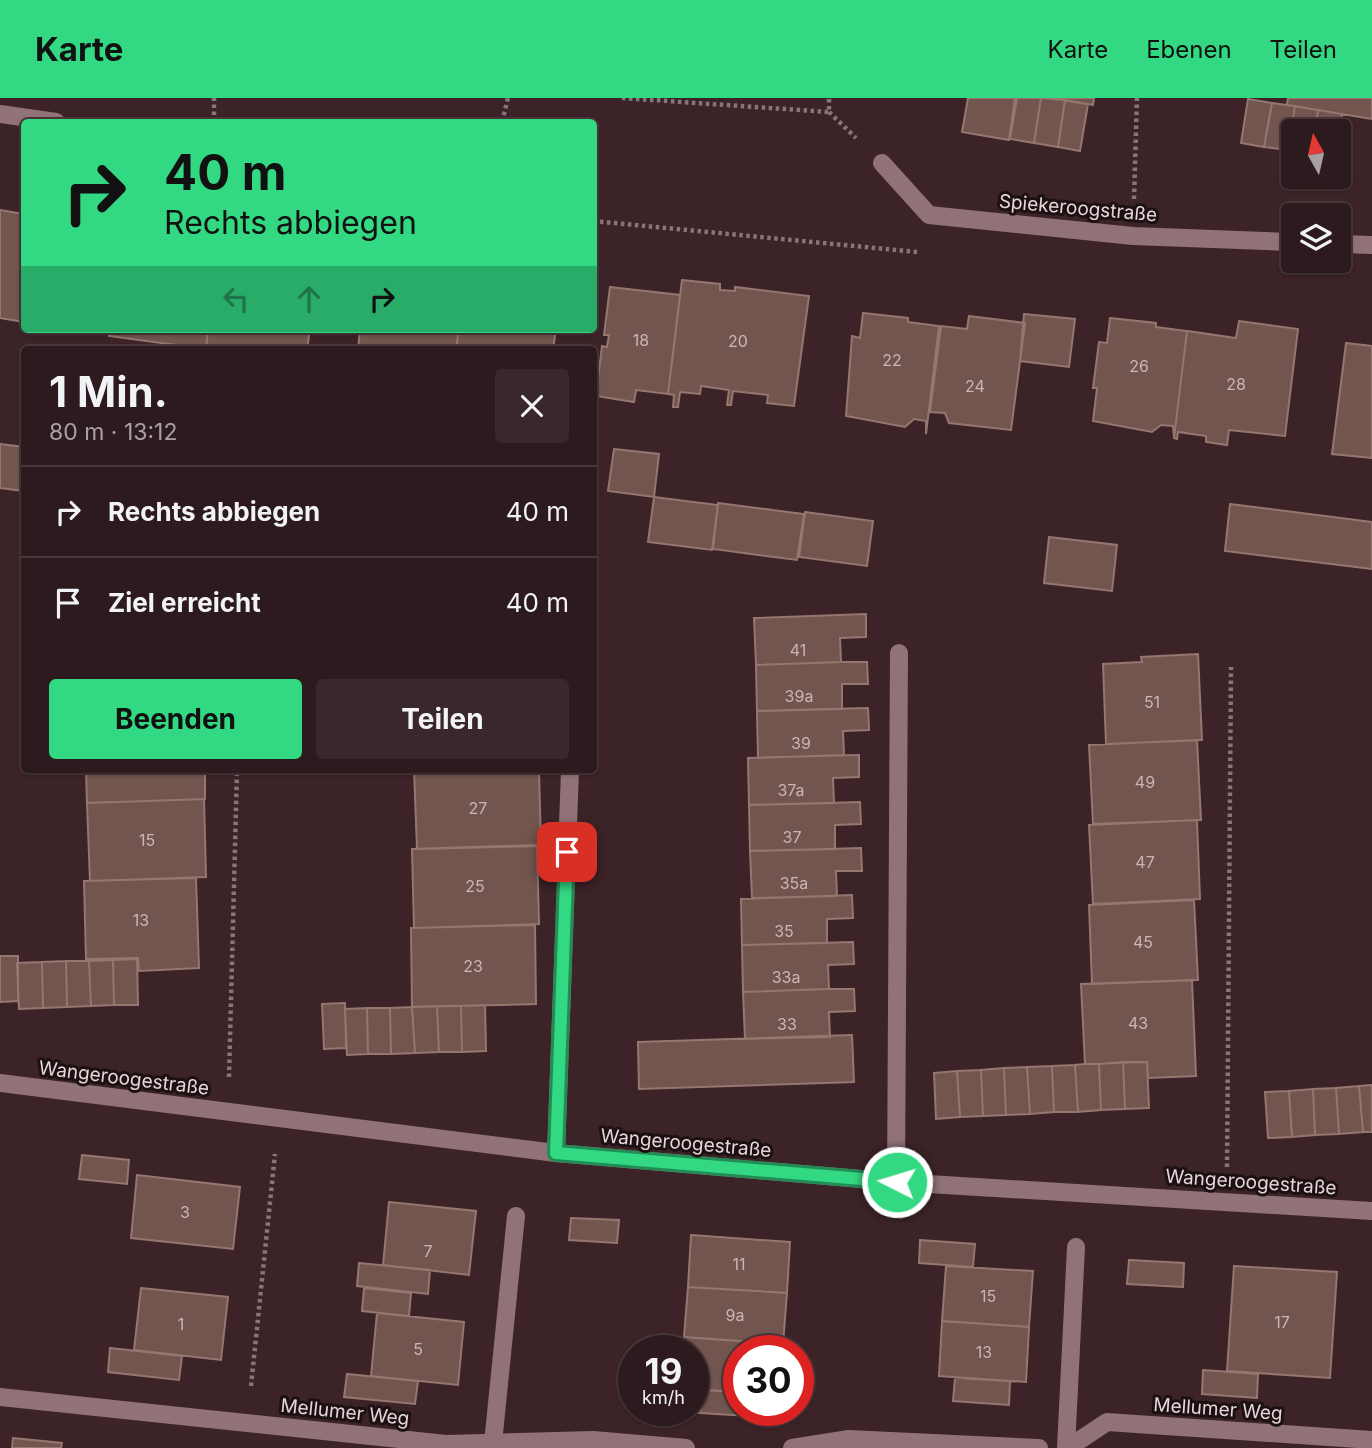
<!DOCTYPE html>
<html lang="de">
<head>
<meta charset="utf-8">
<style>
	:root { --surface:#2d1a1e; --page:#39272b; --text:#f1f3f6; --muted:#a7a1a4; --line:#48383c; --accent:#33d882 }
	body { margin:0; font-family:Inter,sans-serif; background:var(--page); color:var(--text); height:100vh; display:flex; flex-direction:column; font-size:26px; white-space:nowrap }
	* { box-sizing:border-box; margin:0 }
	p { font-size:23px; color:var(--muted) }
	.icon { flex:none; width:38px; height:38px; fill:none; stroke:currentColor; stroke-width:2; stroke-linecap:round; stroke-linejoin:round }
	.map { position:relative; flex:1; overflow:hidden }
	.drawer { position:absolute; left:21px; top:248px; width:576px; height:427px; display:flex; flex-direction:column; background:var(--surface); border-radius:7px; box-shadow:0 2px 5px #0004,0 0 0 2px var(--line) }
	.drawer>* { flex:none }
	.top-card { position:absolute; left:21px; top:21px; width:576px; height:214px; border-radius:7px; box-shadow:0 2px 5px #0004,0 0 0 2px var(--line); background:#33d882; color:#111; overflow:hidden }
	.needle { width:46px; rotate:352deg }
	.controls { position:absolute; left:1281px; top:21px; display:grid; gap:14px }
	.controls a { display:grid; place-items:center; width:70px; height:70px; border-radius:7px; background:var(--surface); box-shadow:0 2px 5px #0004,0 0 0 2px var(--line); font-size:35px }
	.speed { position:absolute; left:618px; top:1237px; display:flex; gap:14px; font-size:35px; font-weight:700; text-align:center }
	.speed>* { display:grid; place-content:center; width:91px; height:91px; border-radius:50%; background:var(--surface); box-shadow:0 2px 5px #0004,0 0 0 2px var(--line); line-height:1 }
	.speed small { font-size:18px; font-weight:400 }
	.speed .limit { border:10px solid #d22; background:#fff; color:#111 }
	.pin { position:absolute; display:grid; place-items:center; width:60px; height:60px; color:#fff; margin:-30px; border-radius:14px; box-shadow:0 4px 10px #0006 }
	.me { position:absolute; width:77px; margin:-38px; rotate:275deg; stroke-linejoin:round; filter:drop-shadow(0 0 5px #0008) }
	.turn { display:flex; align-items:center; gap:24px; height:147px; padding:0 28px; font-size:32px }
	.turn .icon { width:91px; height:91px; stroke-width:2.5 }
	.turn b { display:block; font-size:49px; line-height:60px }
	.lanes { display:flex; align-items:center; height:66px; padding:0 28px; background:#0003; justify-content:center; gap:35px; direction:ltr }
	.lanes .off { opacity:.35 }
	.round { display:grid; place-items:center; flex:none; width:74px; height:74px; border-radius:7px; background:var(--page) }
	.summary { display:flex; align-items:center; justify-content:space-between; height:119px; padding:0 28px }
	h1 { font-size:42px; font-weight:700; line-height:52px }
	.cta { display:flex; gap:14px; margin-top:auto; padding:14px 28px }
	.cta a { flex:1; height:80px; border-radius:7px; background:var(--accent); color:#111; font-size:28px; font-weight:700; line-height:80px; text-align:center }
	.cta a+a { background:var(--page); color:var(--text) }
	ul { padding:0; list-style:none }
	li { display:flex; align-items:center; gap:21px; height:91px; padding:0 28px; border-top:2px solid var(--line) }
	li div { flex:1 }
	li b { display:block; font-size:26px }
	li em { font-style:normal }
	header { display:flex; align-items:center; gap:42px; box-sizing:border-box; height:98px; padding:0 35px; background:var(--accent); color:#111 }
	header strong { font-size:33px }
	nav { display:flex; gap:38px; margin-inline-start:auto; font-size:24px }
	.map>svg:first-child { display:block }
	.building { fill:#71554e; stroke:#957770; stroke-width:2 }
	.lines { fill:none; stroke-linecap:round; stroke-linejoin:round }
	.path { stroke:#897478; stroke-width:4.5; stroke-dasharray:3.5 3.5; stroke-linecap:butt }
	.street { stroke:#907278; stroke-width:18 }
	.route-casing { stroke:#218c54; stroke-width:18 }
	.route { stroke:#33d882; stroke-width:12 }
	.labels { text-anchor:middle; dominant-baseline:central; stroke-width:6; stroke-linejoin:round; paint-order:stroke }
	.number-label { font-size:16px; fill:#cab6b6 }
	.street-label { font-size:19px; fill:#e7d6d9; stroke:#1b1012 }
</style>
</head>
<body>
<header>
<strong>Karte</strong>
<nav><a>Karte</a><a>Ebenen</a><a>Teilen</a></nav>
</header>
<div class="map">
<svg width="1372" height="1350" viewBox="0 0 1372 1350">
	<rect width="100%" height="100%" fill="#3c2328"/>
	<path class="building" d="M 968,0 L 1015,0 L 1009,42 L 962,34 Z
		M 1017,0 L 1041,0 L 1034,45 L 1010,41 Z
		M 1041,0 L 1065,2 L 1058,49 L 1034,45 Z
		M 1050,0 L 1094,0 L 1093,7 Z
		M 1288,0 L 1372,0 L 1372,21 L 1287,7 Z
		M 1248,1 L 1272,5 L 1264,49 L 1241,45 Z
		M 1065,2 L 1088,6 L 1080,53 L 1058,49 Z
		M 1272,5 L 1295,8 L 1288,52 L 1264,49 Z
		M 1295,8 L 1318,12 L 1315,33 L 1293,33 L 1293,53 L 1288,52 Z
		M 1318,12 L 1342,16 L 1339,35 L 1315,33 Z
		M 0,112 L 24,116 L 24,224 L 0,220 Z
		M 682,182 L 720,186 L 720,192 L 735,193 L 735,189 L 809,198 L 794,308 L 767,305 L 768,297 L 733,293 L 731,307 L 727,307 L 729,292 L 701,288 L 700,296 L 680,294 L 678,309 L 673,309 L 674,297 L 668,296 Z
		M 610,189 L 680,197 L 668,296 L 636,292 L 634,304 L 596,298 L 602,248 L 607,249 L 609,237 L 604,237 Z
		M 863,215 L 908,220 L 908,224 L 939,228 L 926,336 L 926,323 L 914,321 L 905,329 L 846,318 L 852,238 L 860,240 Z
		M 1024,216 L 1075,221 L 1069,269 L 1020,263 Z
		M 969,218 L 1025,225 L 1011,332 L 949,325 L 945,315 L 930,314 L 941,228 L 967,231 Z
		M 1110,220 L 1156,225 L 1156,229 L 1187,233 L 1174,340 L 1173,328 L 1161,327 L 1152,334 L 1093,323 L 1097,290 L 1093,290 L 1099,244 L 1107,245 Z
		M 1239,223 L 1298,231 L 1285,338 L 1229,332 L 1227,347 L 1206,344 L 1206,338 L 1178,334 L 1177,341 L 1174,340 L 1187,233 L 1236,240 Z
		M 110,231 L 208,231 L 206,251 L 109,238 Z
		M 208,231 L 310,231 L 307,252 L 206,252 Z
		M 360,231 L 459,231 L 456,252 L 358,252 Z
		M 459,231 L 556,231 L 553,252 L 456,252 Z
		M 1346,245 L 1372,248 L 1372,360 L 1332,356 Z
		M 0,346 L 24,349 L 24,393 L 0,390 Z
		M 614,351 L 659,356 L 654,399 L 608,393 Z
		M 654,399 L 718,407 L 712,452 L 648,444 Z
		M 718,405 L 804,416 L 797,462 L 713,451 Z
		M 1230,406 L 1372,424 L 1372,471 L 1225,453 Z
		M 805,414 L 873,423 L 867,468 L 799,459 Z
		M 1049,439 L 1117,447 L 1112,493 L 1044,485 Z
		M 866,516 L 866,539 L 840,540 L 841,564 L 756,567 L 754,520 Z
		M 1198,556 L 1202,642 L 1106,646 L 1103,566 L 1142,564 L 1141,559 Z
		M 841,564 L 867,564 L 868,586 L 842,586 L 842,611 L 757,613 L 756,567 Z
		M 868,610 L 869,632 L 843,633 L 844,657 L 758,660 L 757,613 Z
		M 1197,642 L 1201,722 L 1093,726 L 1089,647 Z
		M 859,657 L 859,679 L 833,680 L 834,705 L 749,707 L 748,660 Z
		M 86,672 L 205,672 L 205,701 L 87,705 Z
		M 414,672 L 539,672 L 541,748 L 417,751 Z
		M 204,701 L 206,779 L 90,783 L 87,705 Z
		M 860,704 L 861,726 L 835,727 L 835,751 L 750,753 L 749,707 Z
		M 1197,722 L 1200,801 L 1093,806 L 1089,727 Z
		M 537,747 L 539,826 L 414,830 L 412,751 Z
		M 861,750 L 862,773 L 836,773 L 837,798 L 752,800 L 750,753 Z
		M 196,780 L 199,870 L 139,873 L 138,860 L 86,861 L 84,783 Z
		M 852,797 L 853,820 L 827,821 L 827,845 L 742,847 L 741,801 Z
		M 1194,802 L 1198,882 L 1092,886 L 1089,807 Z
		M 535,827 L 536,906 L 412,909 L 411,830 Z
		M 853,844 L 854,866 L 828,867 L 829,891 L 743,894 L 742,847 Z
		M 0,858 L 18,858 L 18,903 L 0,904 Z
		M 137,861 L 138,907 L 114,907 L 113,862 Z
		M 113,862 L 114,907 L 91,908 L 89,863 Z
		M 66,863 L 67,909 L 43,910 L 42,864 Z
		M 66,863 L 89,863 L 91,908 L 67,909 Z
		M 42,864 L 43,910 L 19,911 L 17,865 Z
		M 1192,882 L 1196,978 L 1148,980 L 1147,964 L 1085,966 L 1081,886 Z
		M 829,891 L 854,891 L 855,913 L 829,914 L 830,939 L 745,941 L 743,894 Z
		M 345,905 L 346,950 L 324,951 L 322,906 Z
		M 485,907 L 486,953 L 462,954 L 461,908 Z
		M 437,908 L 461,908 L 462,954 L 439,954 Z
		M 437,908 L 439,954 L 415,955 L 412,909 Z
		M 412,909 L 415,955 L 391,956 L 390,910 Z
		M 367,910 L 390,910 L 391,956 L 368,956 Z
		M 367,910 L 368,956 L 347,957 L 345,911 Z
		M 852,937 L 854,984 L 639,991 L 638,944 Z
		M 1123,964 L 1125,1011 L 1101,1012 L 1099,966 Z
		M 1123,964 L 1147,964 L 1149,1010 L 1125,1011 Z
		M 1085,966 L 1099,966 L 1101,1012 L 1078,1014 L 1075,967 Z
		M 1075,967 L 1078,1014 L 1054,1014 L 1052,968 Z
		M 1052,968 L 1054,1014 L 1030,1016 L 1027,969 Z
		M 1027,969 L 1030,1016 L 1006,1017 L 1004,970 Z
		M 1004,970 L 1006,1017 L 983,1018 L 981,972 Z
		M 981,972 L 983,1018 L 960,1019 L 957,973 Z
		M 957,973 L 960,1019 L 936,1021 L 934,975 Z
		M 1372,987 L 1372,1034 L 1363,1034 L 1359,988 Z
		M 1359,988 L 1363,1034 L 1339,1036 L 1336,990 Z
		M 1336,990 L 1339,1036 L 1315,1037 L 1313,991 Z
		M 1313,991 L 1315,1037 L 1292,1039 L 1289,993 Z
		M 1289,993 L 1292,1039 L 1268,1040 L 1265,994 Z
		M 82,1057 L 129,1062 L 127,1086 L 79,1081 Z
		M 137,1077 L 240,1089 L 233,1151 L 131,1140 Z
		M 389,1104 L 476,1113 L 469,1177 L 383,1167 Z
		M 571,1120 L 619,1122 L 617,1145 L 569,1142 Z
		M 691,1137 L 790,1144 L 787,1195 L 688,1189 Z
		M 920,1142 L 975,1146 L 973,1169 L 919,1165 Z
		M 1129,1162 L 1184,1165 L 1183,1189 L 1127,1186 Z
		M 359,1165 L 430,1172 L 428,1196 L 357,1188 Z
		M 946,1168 L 1033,1173 L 1029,1229 L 942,1223 Z
		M 1234,1168 L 1337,1174 L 1330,1280 L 1227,1273 Z
		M 688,1189 L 787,1195 L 783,1246 L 684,1239 Z
		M 141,1190 L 228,1199 L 221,1262 L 134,1252 Z
		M 364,1190 L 411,1195 L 409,1218 L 362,1213 Z
		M 377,1215 L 464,1224 L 458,1287 L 371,1278 Z
		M 942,1223 L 1029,1229 L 1026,1284 L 939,1278 Z
		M 684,1239 L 783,1246 L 783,1253 L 738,1253 L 738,1294 L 693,1291 L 693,1253 L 683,1253 Z
		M 110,1250 L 182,1258 L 179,1282 L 108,1274 Z
		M 1203,1272 L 1258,1276 L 1257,1300 L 1202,1296 Z
		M 347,1276 L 418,1283 L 415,1306 L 344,1299 Z
		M 955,1280 L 1010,1283 L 1009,1307 L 953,1303 Z
		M 693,1291 L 702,1292 L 701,1315 L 653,1313 L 693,1312 Z
		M 702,1292 L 738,1294 L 738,1312 L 748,1312 L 748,1318 L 701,1315 Z
		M 13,1340 L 62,1345 L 61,1350 L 12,1350 Z"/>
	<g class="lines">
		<path class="path" d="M 622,0 L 829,14 L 829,0
			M 829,14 L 856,40
			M 214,24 L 214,0
			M 502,24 L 508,0
			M 1134,101 L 1137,0
			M 593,123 L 917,154
			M 229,979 L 237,672
			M 1227,1069 L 1231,569
			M 251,1288 L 275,1056"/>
		<path class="street" d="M 0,16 L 56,24
			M 882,65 L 929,117 L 1133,138 L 1293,144
			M 1339,146 L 1372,147
			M 0,985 L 556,1055 L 896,1084 L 1372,1113
			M 556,1055 L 570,672
			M 896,1084 L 899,555
			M 0,1299 L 446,1346 L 593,1342 L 686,1350
			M 493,1345 L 516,1118
			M 792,1350 L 849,1341 L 1039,1350
			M 1066,1350 L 1076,1149
			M 1068,1350 L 1107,1324 L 1372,1342"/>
	</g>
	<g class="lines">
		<g class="route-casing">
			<path id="route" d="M 567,754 L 556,1055 L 897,1084"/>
		</g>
		<use href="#route" class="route"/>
	</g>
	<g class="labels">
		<g class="number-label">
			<text x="641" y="242">18</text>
			<text x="738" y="243">20</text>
			<text x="892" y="262">22</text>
			<text x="1139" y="268">26</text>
			<text x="1236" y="286">28</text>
			<text x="975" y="288">24</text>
			<text x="798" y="552">41</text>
			<text x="799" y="598">39a</text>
			<text x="1152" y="604">51</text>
			<text x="801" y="645">39</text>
			<text x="1145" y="684">49</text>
			<text x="791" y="692">37a</text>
			<text x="478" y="710">27</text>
			<text x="792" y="739">37</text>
			<text x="147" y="742">15</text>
			<text x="1145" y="764">47</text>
			<text x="794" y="785">35a</text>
			<text x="475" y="788">25</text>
			<text x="141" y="822">13</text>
			<text x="784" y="833">35</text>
			<text x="1143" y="844">45</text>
			<text x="473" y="868">23</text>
			<text x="786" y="879">33a</text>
			<text x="1138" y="925">43</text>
			<text x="787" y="926">33</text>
			<text x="185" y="1114">3</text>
			<text x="428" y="1153">7</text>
			<text x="739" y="1166">11</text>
			<text x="988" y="1198">15</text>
			<text x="735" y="1217">9a</text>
			<text x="1282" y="1224">17</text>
			<text x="181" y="1226">1</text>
			<text x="418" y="1251">5</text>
			<text x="984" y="1254">13</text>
		</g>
		<g class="street-label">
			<text transform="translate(1078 110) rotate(5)">Spiekeroogstraße</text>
			<text transform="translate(124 980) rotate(7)">Wangeroogestraße</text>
			<text transform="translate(686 1045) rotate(5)">Wangeroogestraße</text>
			<text transform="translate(1251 1084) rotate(4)">Wangeroogestraße</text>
			<text transform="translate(1218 1311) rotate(4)">Mellumer Weg</text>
			<text transform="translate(345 1314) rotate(6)">Mellumer Weg</text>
		</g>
	</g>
</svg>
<div class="controls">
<a><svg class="needle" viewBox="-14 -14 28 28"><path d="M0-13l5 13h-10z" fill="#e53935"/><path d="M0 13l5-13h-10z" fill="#a7a1a4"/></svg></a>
<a><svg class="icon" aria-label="layers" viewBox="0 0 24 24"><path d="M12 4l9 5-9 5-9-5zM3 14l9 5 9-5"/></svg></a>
</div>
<div class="speed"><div>19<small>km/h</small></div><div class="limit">30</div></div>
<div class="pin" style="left:567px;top:754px;background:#d93025"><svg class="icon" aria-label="arrive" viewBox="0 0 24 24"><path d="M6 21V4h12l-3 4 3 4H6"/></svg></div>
<svg class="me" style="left:897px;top:1084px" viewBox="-20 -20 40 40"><circle r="17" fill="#33d882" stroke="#fff" stroke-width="3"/><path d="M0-11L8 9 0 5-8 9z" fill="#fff"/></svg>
<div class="top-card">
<div class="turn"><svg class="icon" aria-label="right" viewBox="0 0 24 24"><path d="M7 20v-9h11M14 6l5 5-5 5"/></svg><div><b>40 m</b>Rechts abbiegen</div></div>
<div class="lanes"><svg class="icon off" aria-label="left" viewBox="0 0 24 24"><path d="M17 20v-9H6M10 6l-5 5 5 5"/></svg><svg class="icon off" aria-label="ahead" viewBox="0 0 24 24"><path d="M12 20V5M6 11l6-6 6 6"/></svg><svg class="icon" aria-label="right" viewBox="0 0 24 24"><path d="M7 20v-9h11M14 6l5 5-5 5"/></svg></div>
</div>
<section class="drawer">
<div class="summary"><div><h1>1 Min.</h1><p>80 m · 13:12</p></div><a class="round"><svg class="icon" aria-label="close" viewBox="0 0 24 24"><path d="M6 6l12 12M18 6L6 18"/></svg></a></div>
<ul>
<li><svg class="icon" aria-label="right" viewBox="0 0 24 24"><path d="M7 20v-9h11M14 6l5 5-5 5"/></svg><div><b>Rechts abbiegen</b></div><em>40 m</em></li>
<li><svg class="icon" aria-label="arrive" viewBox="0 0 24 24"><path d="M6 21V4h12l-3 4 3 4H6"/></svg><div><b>Ziel erreicht</b></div><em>40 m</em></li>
</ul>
<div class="cta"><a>Beenden</a><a>Teilen</a></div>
</section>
</div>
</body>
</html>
